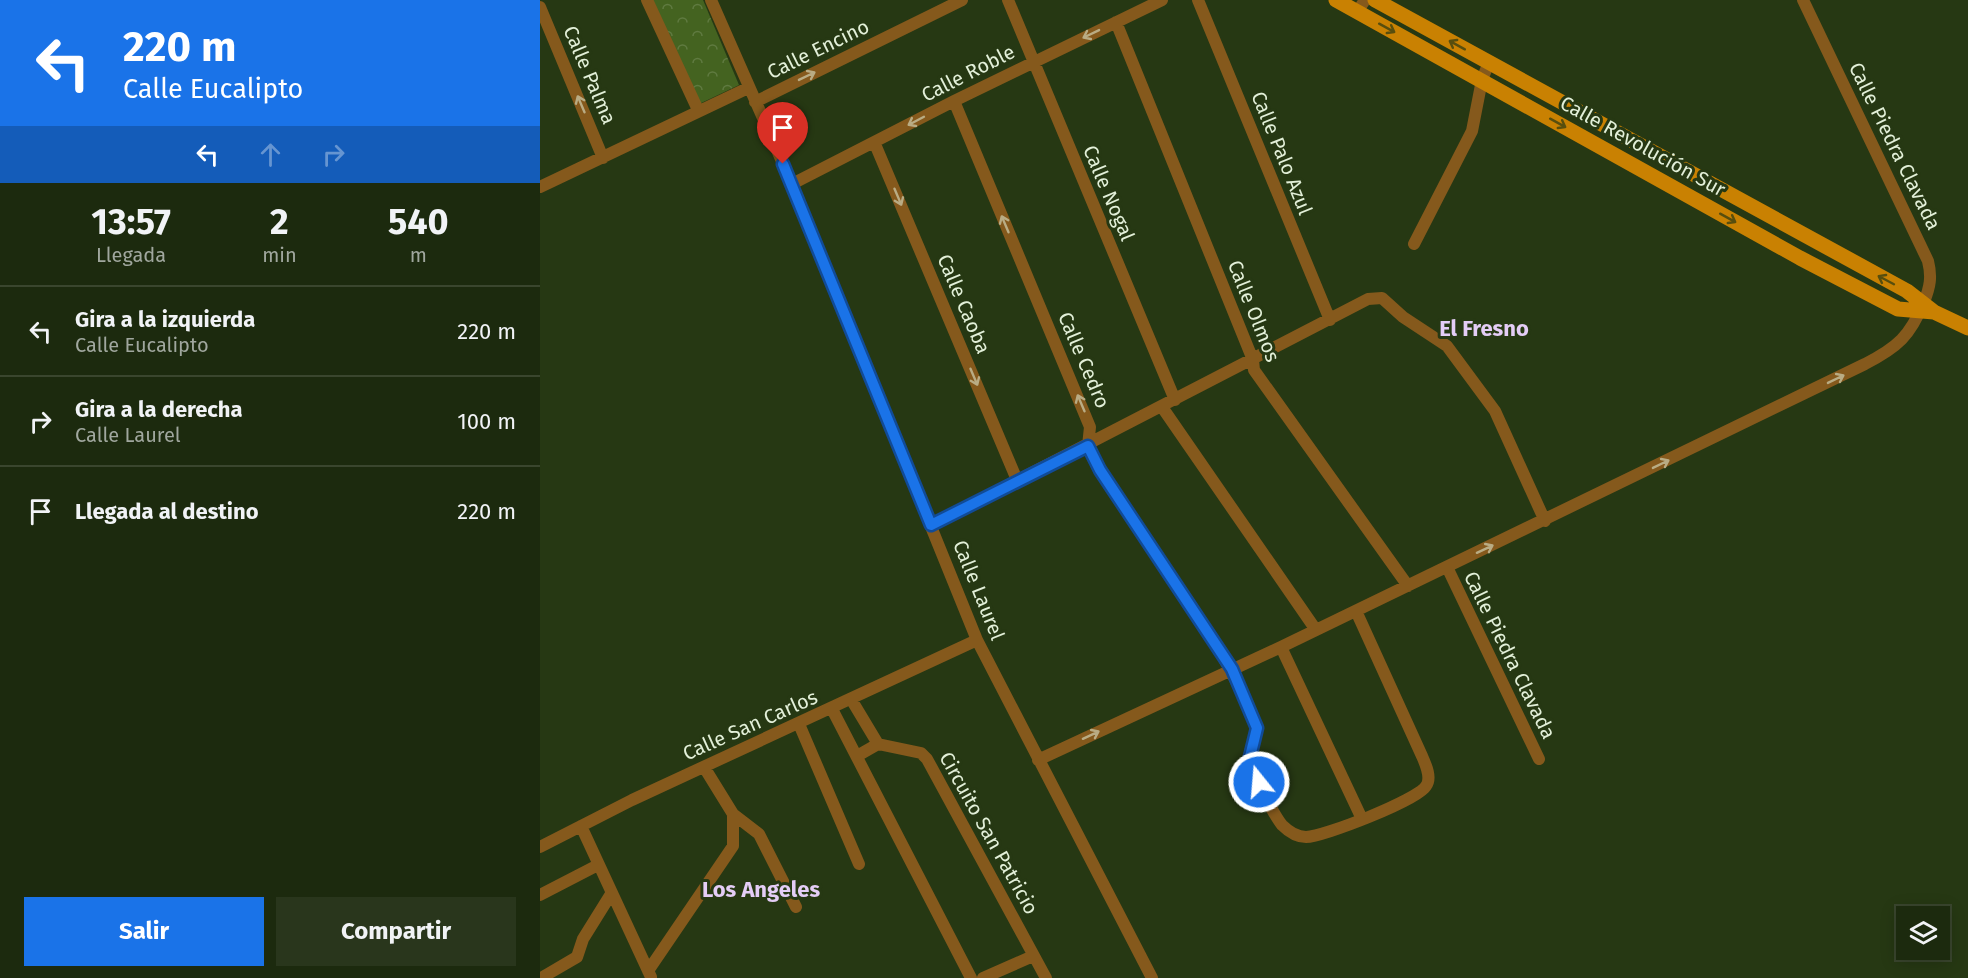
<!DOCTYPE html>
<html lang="es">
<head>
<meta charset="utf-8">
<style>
	:root { --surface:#1c2a0e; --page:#29361c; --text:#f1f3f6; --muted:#a0a79e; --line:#3a462e; --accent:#1a73e8 }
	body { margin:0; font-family:"Fira Sans",sans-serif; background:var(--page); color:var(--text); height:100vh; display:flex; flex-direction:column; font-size:22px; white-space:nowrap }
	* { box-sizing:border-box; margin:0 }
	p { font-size:20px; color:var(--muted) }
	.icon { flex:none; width:33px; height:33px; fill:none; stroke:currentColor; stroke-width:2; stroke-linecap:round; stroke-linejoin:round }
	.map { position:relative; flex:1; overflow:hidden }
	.details { display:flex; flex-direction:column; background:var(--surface); width:540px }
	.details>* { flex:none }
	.hud { background:#1a73e8; color:#fff; overflow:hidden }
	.tools { position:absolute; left:1356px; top:906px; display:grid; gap:12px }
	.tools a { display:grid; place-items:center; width:54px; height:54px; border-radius:0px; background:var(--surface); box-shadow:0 3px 15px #0003,0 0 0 2px var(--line); font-size:30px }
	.pin { position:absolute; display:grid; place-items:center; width:51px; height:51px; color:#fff; margin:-62px -26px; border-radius:50% 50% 50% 0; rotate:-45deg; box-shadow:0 0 6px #0007 }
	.pin .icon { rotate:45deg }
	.me { position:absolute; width:66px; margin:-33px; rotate:343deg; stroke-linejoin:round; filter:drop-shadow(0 0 4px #0008) }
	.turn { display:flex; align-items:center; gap:21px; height:126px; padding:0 24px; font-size:27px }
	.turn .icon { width:78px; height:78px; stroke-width:2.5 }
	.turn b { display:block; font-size:42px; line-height:51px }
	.lanes { display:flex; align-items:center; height:57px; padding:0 24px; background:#0003; justify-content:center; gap:30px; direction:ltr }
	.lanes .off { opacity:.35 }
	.eta { display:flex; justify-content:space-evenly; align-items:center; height:102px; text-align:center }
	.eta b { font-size:36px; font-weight:700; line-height:42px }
	.primary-button { display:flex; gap:12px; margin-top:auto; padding:12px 24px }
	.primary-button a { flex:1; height:69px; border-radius:0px; background:var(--accent); color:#fff; font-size:24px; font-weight:700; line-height:69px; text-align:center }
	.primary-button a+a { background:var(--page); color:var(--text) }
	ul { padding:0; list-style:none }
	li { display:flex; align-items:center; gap:18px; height:90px; padding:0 24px; border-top:2px solid var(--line) }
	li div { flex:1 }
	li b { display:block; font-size:22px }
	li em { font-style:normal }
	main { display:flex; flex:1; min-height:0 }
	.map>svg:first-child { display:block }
	.park { fill:url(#park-crowns) }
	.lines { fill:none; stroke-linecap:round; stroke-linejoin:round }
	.minor { stroke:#85591c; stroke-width:12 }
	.major { stroke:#c98102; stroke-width:15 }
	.oneway { stroke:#574e0e }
	.oneway2 { stroke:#b9ac84 }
	.route-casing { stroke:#114b97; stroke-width:15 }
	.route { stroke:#1a73e8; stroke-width:10 }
	.labels { text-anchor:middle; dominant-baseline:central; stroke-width:6; stroke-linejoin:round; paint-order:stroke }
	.street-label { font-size:20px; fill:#e3f0d9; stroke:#263813 }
	.quarter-label { font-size:22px; font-weight:bold; fill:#e4cdf6; stroke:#263813 }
</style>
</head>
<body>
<main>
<section class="details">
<div class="hud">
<div class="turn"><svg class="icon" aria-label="left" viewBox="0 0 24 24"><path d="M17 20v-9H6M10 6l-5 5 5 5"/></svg><div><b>220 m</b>Calle Eucalipto</div></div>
<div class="lanes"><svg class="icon" aria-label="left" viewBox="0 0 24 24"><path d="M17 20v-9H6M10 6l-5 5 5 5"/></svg><svg class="icon off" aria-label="ahead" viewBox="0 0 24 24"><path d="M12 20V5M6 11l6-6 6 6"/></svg><svg class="icon off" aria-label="right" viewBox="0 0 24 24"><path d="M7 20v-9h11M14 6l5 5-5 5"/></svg></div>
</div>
<div class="eta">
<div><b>13:57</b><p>Llegada</p></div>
<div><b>2</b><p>min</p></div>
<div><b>540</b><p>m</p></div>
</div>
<ul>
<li><svg class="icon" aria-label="left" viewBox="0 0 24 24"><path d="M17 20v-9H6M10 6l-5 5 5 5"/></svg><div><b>Gira a la izquierda</b><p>Calle Eucalipto</p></div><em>220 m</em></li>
<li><svg class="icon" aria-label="right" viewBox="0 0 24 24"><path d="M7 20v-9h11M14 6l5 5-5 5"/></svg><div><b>Gira a la derecha</b><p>Calle Laurel</p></div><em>100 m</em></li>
<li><svg class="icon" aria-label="arrive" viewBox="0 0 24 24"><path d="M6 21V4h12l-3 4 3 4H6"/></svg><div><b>Llegada al destino</b></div><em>220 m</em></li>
</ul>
<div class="primary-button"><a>Salir</a><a>Compartir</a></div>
</section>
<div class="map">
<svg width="1428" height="978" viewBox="0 0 1428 978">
	<defs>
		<pattern id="park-crowns" width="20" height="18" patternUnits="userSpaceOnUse" patternTransform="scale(1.5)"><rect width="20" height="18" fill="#446320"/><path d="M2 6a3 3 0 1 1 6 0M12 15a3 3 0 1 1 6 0" fill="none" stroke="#5f7a40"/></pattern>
	</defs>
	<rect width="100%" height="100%" fill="#263813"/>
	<path class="park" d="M 110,0 L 163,0 L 199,85 L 159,104 Z"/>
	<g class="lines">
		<path class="minor" d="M 107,0 L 158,110
			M 171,0 L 252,184 L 437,640 L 612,978
			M 468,0 L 635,400
			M 658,0 L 790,320
			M 0,7 L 63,158
			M 817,12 L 825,0
			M 576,22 L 713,360 L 714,370 L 868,586
			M 414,101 L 550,427 L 548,446 L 553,458 C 605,547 676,625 714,721 C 720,736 708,747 709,761 C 709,769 736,818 742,825 C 749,832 756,837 766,837 C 783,837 878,800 886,786 C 892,778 886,765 882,756 L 816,611
			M 215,102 L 422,0
			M 335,144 L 477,480
			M 252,184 L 414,101 L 622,0
			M 0,187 L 208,88
			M 874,244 L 932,131 L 942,80 L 949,62
			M 622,407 L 776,630
			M 391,525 L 828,299 L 842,298 L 863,317 L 907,346 L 955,411 L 1005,521
			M 907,567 L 999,759
			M 741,647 L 822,819
			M 311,699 L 338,744 L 381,753 L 387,759 L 506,978
			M 292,709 L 431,978
			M 259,724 L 319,864
			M 317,756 L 338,744
			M 498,760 L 741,647 L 1325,364 C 1358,347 1370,336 1384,302 C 1390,287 1392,277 1388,261 L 1263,0
			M 164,767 L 193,814 L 219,834 L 256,907
			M 41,826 L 111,977
			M 0,847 L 92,800 L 437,640
			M 0,895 L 58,865
			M 108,971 L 193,846 L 193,814
			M 1,978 L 37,957 L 43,939 L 71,894
			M 443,978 L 493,956"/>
		<path class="major" d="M 796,0 L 1260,258 L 1358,309 L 1394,312
			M 835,0 L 1367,291 L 1394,312 L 1428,328"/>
	</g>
	<defs><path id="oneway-shaft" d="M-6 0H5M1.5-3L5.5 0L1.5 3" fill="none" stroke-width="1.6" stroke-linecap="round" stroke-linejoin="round" transform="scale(1.5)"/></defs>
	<g class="oneway">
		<use href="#oneway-shaft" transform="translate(847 28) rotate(29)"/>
		<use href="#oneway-shaft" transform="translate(917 45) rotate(-151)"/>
		<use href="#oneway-shaft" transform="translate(1018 123) rotate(29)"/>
		<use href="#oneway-shaft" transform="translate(1188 218) rotate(29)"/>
		<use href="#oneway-shaft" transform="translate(1346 280) rotate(-152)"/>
	</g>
	<g class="oneway2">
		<use href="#oneway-shaft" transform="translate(551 34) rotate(154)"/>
		<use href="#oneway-shaft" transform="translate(267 76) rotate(-26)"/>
		<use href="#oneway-shaft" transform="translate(41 104) rotate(-113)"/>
		<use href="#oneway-shaft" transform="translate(376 121) rotate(152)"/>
		<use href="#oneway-shaft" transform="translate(358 197) rotate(67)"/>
		<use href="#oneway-shaft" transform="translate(465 224) rotate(-113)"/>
		<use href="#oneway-shaft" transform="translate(434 377) rotate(67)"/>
		<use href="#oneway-shaft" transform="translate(1296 379) rotate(-26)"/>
		<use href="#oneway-shaft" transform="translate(541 403) rotate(-113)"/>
		<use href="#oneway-shaft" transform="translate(1121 464) rotate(-26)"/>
		<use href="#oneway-shaft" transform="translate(945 549) rotate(-25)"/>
		<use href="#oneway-shaft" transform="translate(551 735) rotate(-25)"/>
	</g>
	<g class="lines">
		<g class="route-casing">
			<path id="route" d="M 243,164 L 391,525 L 548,446 L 560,470 L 692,669 L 717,728 L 709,761 L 719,782"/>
		</g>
		<use href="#route" class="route"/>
	</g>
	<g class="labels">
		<g class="street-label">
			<text transform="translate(278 49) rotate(-26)">Calle Encino</text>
			<text transform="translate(428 73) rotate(-27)">Calle Roble</text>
			<text transform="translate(50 75) rotate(67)">Calle Palma</text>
			<text transform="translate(1103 146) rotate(29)">Calle Revolución Sur</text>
			<text transform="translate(1355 146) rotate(64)">Calle Piedra Clavada</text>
			<text transform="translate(742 153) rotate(68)">Calle Palo Azul</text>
			<text transform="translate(569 193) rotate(67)">Calle Nogal</text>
			<text transform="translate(424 304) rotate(67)">Calle Caoba</text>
			<text transform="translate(714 311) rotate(68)">Calle Olmos</text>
			<text transform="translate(544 360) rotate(67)">Calle Cedro</text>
			<text transform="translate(439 590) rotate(68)">Calle Laurel</text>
			<text transform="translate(970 655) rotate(64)">Calle Piedra Clavada</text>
			<text transform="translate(210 725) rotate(-24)">Calle San Carlos</text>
			<text transform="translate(449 833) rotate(61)">Circuito San Patricio</text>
		</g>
		<g class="quarter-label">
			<text x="944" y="328">El Fresno</text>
			<text x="221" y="889">Los Angeles</text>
		</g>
	</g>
</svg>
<div class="tools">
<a><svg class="icon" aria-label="layers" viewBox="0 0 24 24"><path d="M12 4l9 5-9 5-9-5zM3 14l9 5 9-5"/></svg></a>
</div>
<div class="pin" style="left:243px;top:164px;background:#d93025"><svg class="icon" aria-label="arrive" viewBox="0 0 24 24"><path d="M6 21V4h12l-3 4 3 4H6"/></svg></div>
<svg class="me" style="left:719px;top:782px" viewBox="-20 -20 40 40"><circle r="17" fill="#1a73e8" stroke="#fff" stroke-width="3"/><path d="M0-11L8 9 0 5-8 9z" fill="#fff"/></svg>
</div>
</main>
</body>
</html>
